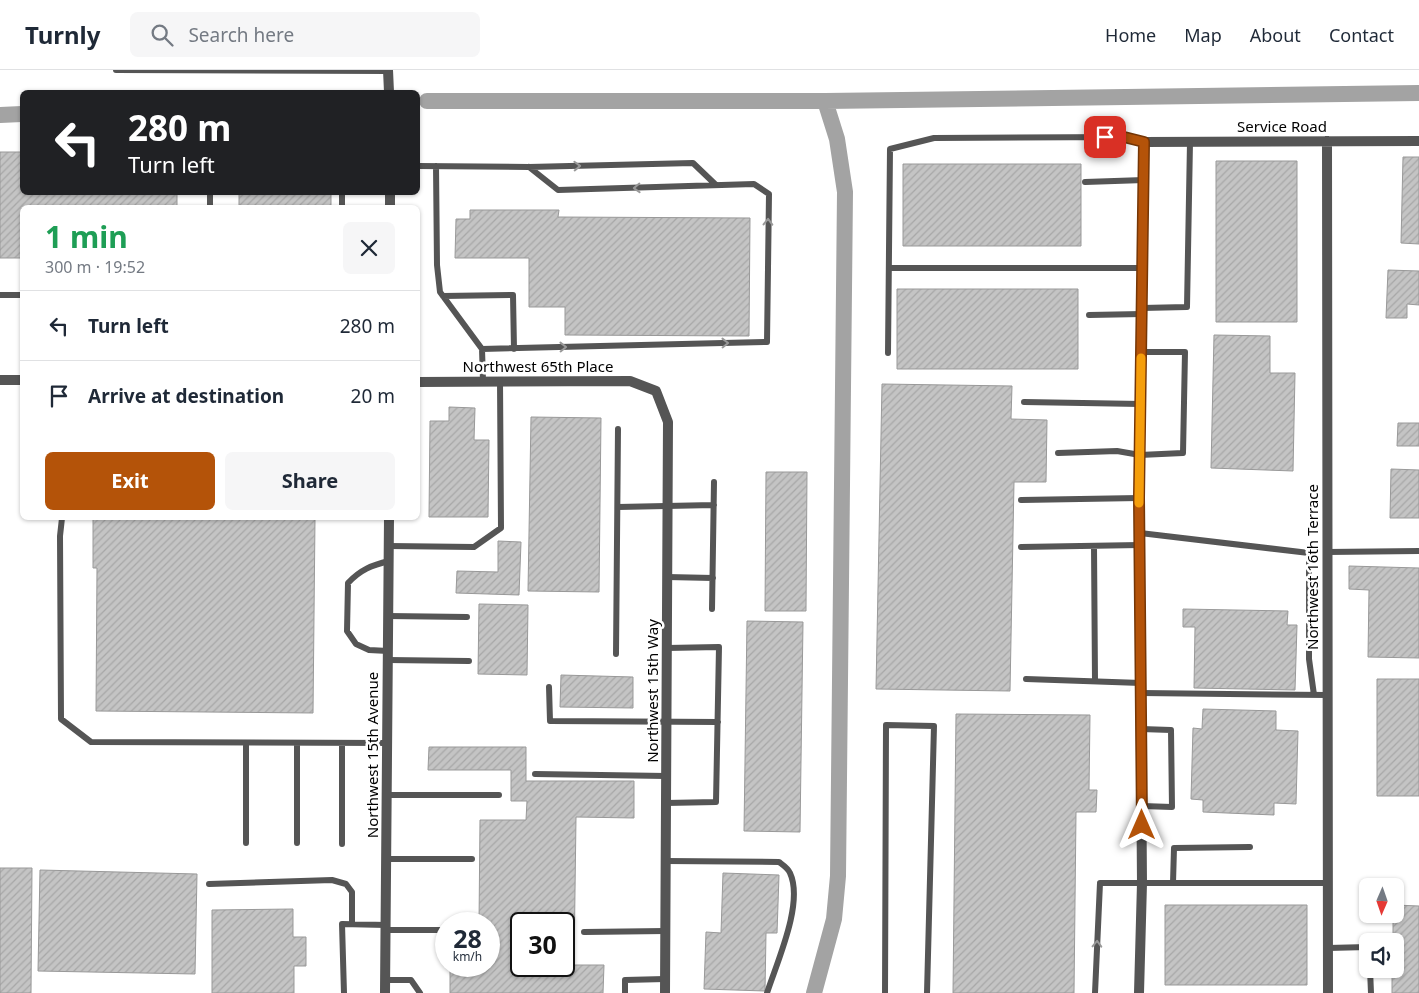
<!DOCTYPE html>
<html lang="en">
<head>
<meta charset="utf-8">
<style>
	:root { --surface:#fff; --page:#f6f6f7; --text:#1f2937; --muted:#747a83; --line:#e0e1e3; --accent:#b45309 }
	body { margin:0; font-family:"Noto Sans",sans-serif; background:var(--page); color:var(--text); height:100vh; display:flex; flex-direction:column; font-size:19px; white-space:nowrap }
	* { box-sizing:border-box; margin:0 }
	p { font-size:16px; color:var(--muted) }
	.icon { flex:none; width:28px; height:28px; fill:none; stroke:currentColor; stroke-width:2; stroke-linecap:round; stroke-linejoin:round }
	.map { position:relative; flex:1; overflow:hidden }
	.drawer { position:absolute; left:20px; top:135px; width:400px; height:315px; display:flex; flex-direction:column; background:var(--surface); border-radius:8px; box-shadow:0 1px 4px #0004 }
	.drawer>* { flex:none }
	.banner { position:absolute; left:20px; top:20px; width:400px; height:105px; border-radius:8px; box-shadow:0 1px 4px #0004; background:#202124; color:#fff; overflow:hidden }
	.needle { width:32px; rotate:182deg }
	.buttons { position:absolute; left:1359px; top:808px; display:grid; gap:10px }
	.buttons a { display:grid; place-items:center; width:45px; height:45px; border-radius:8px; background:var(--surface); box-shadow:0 1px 4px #0004; font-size:25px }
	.speed { position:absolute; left:435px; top:842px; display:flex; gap:10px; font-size:25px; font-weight:700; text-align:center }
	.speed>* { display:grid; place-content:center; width:65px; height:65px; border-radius:50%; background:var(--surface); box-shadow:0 1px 4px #0004; line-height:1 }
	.speed small { font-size:12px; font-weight:400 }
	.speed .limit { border:2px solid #111; border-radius:8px; background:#fff; color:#111 }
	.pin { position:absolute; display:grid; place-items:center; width:42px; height:42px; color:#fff; margin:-21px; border-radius:10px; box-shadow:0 2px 8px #0006 }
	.me { position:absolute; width:55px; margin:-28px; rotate:0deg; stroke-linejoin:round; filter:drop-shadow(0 0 4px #0008) }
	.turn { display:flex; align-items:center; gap:18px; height:105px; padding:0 25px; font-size:22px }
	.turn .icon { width:65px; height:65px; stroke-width:2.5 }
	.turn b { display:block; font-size:35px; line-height:42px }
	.round { display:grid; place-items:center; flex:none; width:52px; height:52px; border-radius:8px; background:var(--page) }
	.head { display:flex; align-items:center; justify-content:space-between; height:85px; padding:0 25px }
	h1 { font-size:30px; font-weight:700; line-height:38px; color:#1e9e55 }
	.cta { display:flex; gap:10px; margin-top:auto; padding:10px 25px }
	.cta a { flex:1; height:58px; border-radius:8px; background:var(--accent); color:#fff; font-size:20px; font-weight:700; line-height:58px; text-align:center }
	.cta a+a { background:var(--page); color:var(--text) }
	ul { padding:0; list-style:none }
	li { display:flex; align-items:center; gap:15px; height:70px; padding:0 25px; border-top:1px solid var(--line) }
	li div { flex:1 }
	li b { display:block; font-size:19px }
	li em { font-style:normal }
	header { display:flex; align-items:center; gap:30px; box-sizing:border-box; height:70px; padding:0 25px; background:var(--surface); border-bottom:1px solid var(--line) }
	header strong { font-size:24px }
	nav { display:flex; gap:28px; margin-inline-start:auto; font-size:18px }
	.search { width:350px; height:45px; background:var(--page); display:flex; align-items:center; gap:12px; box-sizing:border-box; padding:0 18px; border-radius:8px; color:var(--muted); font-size:19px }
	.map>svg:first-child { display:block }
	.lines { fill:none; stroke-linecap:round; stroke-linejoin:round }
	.canal { stroke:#a3a3a3; stroke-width:16 }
	.building { fill:url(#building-hatch); stroke:#999; fill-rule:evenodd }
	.service { stroke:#555; stroke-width:6 }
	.minor { stroke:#555; stroke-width:10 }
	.oneway { stroke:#999 }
	.route-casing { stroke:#753606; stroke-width:12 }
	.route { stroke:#b45309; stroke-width:9 }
	.slow { stroke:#f59e0b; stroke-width:9 }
	.labels { text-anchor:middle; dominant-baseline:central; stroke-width:5; stroke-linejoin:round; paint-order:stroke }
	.street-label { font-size:15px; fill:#000; stroke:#fff }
</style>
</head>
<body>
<header>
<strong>Turnly</strong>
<div class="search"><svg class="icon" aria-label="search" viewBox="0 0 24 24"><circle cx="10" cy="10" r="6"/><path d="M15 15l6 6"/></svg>Search here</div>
<nav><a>Home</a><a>Map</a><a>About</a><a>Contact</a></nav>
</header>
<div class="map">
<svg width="1419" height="923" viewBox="0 0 1419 923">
	<defs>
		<pattern id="building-hatch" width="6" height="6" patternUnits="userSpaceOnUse" patternTransform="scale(1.25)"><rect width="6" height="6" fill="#c4c4c4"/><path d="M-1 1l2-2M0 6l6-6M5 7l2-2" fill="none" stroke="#a7a7a7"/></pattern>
	</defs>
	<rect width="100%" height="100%" fill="#fff"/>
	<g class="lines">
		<path class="canal" d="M 427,31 L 825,31 L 1419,23
			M 0,45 L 22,44
			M 814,923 L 834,849 L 838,806 L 845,122 L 837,69 L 825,31"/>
	</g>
	<path class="building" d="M 0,82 L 22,82 L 22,122 L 177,122 L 177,138 L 22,138 L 22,188 L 0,188 Z
		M 1403,87 L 1419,87 L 1419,174 L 1401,173 Z
		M 1216,91 L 1297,91 L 1297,252 L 1216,252 Z
		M 903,94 L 1081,94 L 1081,176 L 903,176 Z
		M 239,122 L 331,122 L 331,138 L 239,138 Z
		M 470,140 L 559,140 L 558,147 L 750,148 L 749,266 L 565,265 L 565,237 L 529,237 L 529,188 L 455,188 L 456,149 L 470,149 Z
		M 1388,200 L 1419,201 L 1419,235 L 1407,234 L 1407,248 L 1386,248 Z
		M 897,219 L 1078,219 L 1078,299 L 897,299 Z
		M 1214,265 L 1270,266 L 1270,303 L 1295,303 L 1293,401 L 1211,398 Z
		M 882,314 L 1012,316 L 1011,349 L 1047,350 L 1046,412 L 1014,412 L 1010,621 L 876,619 Z
		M 449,337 L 475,338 L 474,370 L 489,370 L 488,447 L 429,447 L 430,351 L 449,351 Z
		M 531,347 L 601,348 L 599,522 L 528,521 Z
		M 1398,353 L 1419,353 L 1419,376 L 1397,376 Z
		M 1391,399 L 1419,400 L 1419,448 L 1390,448 Z
		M 766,402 L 807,402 L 806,541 L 765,541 Z
		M 93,448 L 315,448 L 313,643 L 96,641 L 97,498 L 93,498 Z
		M 498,471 L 521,472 L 519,525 L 456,523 L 457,501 L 498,502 Z
		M 1349,496 L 1419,498 L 1419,588 L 1368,587 L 1369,520 L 1349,519 Z
		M 479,534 L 528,535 L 527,605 L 478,604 Z
		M 1183,539 L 1288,541 L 1287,555 L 1297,555 L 1295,620 L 1194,618 L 1195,557 L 1183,557 Z
		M 747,551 L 803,552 L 800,762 L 744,761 Z
		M 561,605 L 633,607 L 633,638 L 560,637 Z
		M 1377,609 L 1419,609 L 1419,726 L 1377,726 Z
		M 1203,639 L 1276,641 L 1276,660 L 1298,661 L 1296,734 L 1274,733 L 1274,745 L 1203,742 L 1203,730 L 1191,729 L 1193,658 L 1202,659 Z
		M 956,644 L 1090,645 L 1089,720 L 1097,720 L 1096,742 L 1076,742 L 1074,923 L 953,923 Z
		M 429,677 L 526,677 L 526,711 L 634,711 L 634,748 L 576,747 L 574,895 L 604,895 L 603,923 L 450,923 L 450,897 L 489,896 L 489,854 L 479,854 L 480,750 L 526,750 L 527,731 L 511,731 L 511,700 L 428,700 ZM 521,854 L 564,854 L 564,896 L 521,896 Z
		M 0,798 L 32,798 L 31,923 L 0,923 Z
		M 40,800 L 197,804 L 195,904 L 38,901 Z
		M 723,803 L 779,805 L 777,863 L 766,863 L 765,921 L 704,919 L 706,862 L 721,863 Z
		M 1165,835 L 1307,835 L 1307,915 L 1165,915 Z
		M 1395,835 L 1419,836 L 1419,923 L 1392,923 L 1392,899 L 1395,899 L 1395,871 L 1393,871 L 1393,844 L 1395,844 Z
		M 293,839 L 293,867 L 306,867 L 306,896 L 294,896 L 294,923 L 212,923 L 212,840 Z"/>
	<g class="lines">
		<path class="service" d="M 116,0 L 388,1
			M 418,96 L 529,97 L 693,93 L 716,115
			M 436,96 L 437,195 L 440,222 L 482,279
			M 1085,112 L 1144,110
			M 210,122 L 210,138
			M 342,138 L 342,122
			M 890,198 L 1143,198
			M 0,225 L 22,225
			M 443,226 L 513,225 L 514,279
			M 1142,238 L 1187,237 L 1190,72
			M 1089,245 L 1142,244
			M 888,283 L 890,79 L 934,68 L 1124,67 L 1144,72
			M 483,311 L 482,279 L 767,272 L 769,124 L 754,114 L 558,120 L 529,97
			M 1024,332 L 1141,334
			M 1058,383 L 1117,381 L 1140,385 L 1183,383 L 1185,282 L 1141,282
			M 1021,430 L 1139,428
			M 618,437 L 714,435
			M 62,448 L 60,466 L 61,649 L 91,672 L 387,673
			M 1140,463 L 1309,483 L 1309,589 L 1314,625
			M 389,476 L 474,477 L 501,458 L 500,311
			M 1094,476 L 1095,611
			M 1021,477 L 1140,475
			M 1327,482 L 1419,481
			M 667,507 L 713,508
			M 712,539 L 714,412
			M 388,546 L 467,547
			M 388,581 L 369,580 L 356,574 L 347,561 L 348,513 C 360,500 372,495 389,491
			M 616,584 L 618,359
			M 388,590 L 469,591
			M 1026,609 L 1141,613
			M 549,617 L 550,651 L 718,652
			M 1141,623 L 1327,625
			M 1141,659 L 1171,660 L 1172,737 L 1142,736
			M 246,673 L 246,773
			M 297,673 L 297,773
			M 342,673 L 342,774
			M 535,704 L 666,706
			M 387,725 L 499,725
			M 666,733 L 716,732 L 719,577 L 667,578
			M 386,789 L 472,789
			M 666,791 L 779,792 C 783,795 788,798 790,803 C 804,833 777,892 767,923
			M 1173,813 L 1174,778 L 1250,777
			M 209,814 L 332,810 L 346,814 L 352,822 L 352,854
			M 386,860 L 446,860
			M 584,862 L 665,861
			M 1328,878 L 1368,877
			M 1370,899 L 1371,923
			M 386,910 L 411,910 L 420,923
			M 344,923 L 342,854 L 386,855
			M 625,923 L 625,910 L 665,909
			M 885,923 L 886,655 L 934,656 L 927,923
			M 1095,923 L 1100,813 L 1327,813"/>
		<path class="minor" d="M 388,0 L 389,22
			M 1327,71 L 1328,923
			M 390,138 L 390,122
			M 0,310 L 22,310
			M 418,312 L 630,311 L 656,321 L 668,352 L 665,923
			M 385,923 L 389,448
			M 1139,923 L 1142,813 L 1139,428 L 1144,72 L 1419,71"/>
	</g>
	<defs><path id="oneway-chevron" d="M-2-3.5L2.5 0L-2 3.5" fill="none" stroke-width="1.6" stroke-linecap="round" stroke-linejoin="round" transform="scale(1.25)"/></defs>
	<g class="oneway">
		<use href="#oneway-chevron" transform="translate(577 96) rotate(-2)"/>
		<use href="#oneway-chevron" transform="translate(637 118) rotate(178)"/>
		<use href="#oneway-chevron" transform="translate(768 152) rotate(-89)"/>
		<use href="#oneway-chevron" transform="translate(725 273) rotate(-1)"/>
		<use href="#oneway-chevron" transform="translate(563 277) rotate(-1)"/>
		<use href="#oneway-chevron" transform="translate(1097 874) rotate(-88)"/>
	</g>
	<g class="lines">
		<g class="route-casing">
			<path id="route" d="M 1105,67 L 1124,67 L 1144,72 L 1139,428 L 1142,755"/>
		</g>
		<use href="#route" class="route"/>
		<path class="slow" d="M 1139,433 L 1141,288"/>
	</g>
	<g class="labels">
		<g class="street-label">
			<text x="1282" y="56">Service Road</text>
			<text x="538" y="296">Northwest 65th Place</text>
			<text transform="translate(1312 497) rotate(-90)">Northwest 16th Terrace</text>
			<text transform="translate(652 621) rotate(-90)">Northwest 15th Way</text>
			<text transform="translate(372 685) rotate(-90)">Northwest 15th Avenue</text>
		</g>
	</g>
</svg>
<div class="buttons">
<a><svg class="needle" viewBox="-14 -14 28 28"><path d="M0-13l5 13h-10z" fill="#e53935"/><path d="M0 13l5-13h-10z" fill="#747a83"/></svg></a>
<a><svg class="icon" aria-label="sound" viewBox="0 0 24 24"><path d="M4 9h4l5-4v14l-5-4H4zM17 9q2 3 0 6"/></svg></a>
</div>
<div class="speed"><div>28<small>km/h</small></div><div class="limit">30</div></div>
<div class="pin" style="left:1105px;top:67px;background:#d93025"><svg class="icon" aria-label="arrive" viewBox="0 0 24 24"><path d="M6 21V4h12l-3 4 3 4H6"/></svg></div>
<svg class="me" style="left:1142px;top:755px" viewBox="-20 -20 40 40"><path d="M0-17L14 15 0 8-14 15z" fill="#b45309" stroke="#fff" stroke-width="4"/></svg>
<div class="banner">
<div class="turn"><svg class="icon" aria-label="left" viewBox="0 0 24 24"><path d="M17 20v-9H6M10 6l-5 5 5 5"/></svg><div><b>280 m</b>Turn left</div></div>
</div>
<section class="drawer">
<div class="head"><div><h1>1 min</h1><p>300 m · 19:52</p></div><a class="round"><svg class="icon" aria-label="close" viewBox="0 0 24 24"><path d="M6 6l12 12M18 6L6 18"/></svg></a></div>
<ul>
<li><svg class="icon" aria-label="left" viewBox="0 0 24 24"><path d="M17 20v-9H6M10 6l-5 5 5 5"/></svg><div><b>Turn left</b></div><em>280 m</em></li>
<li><svg class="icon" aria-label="arrive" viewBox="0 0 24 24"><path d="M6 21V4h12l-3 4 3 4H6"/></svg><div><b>Arrive at destination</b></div><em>20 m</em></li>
</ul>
<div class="cta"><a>Exit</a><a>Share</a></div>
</section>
</div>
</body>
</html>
